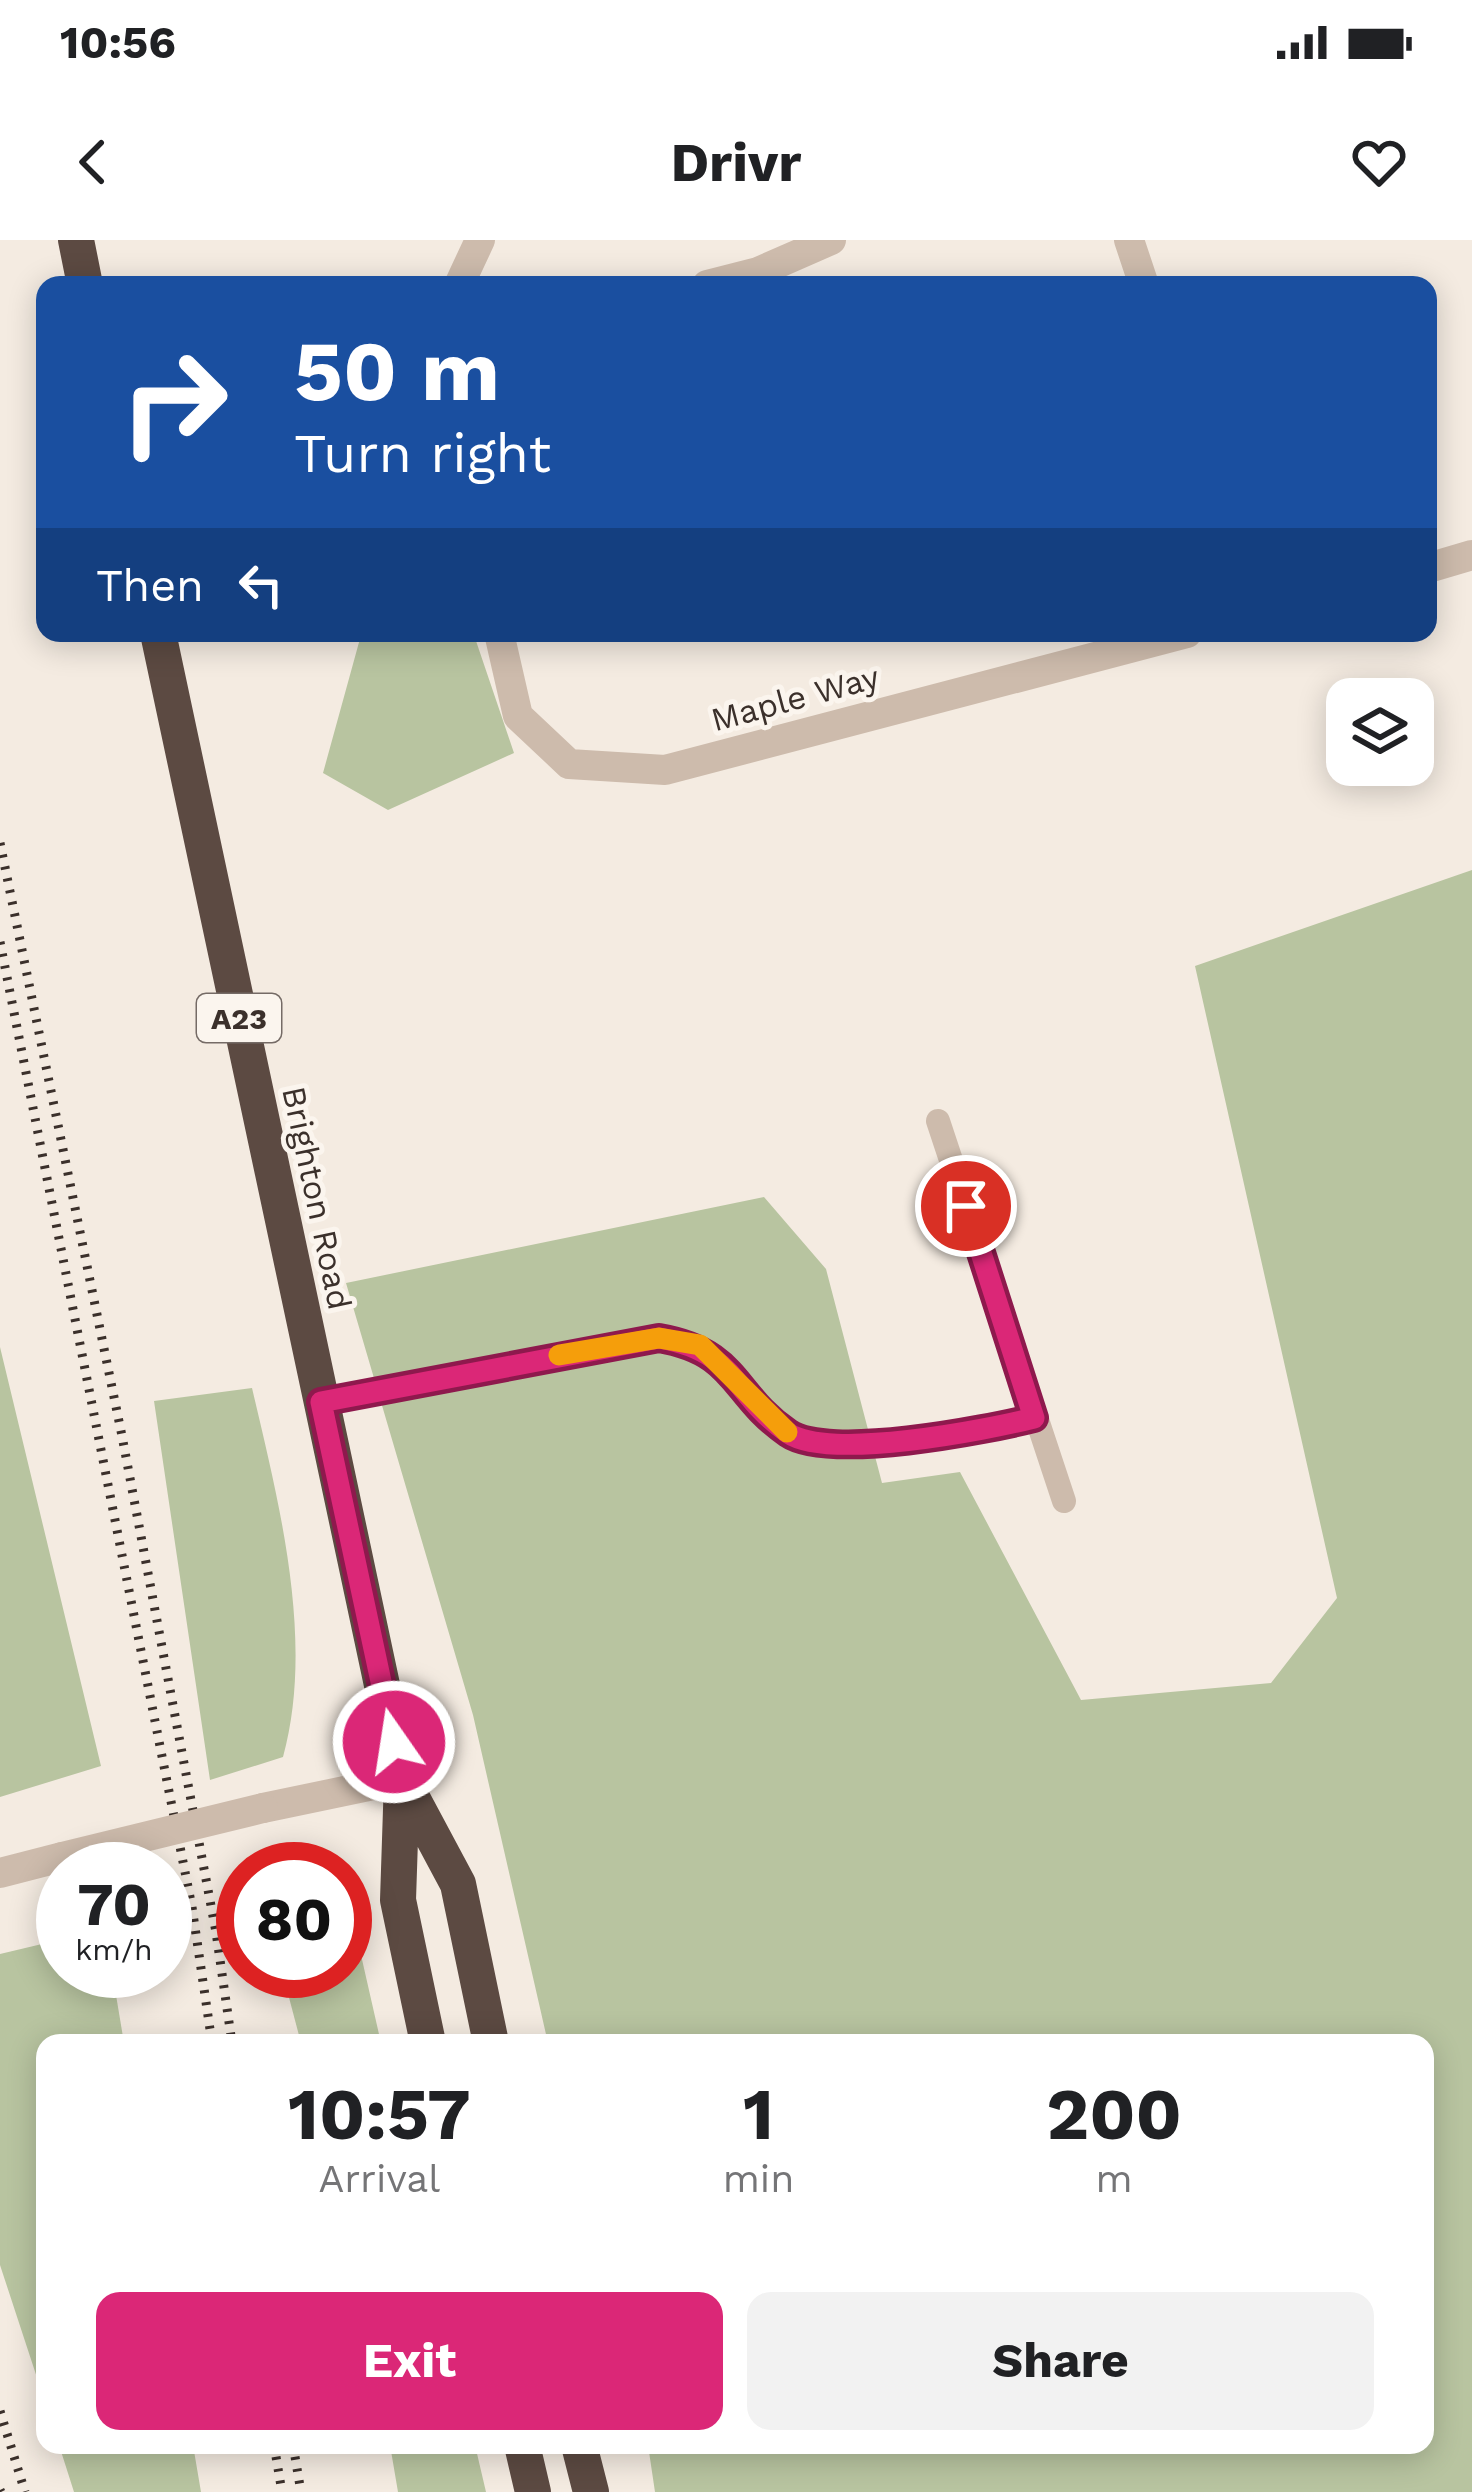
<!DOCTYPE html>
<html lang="en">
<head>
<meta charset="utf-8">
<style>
	:root { --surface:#fff; --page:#f2f2f2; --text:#202124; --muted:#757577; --accent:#db2777 }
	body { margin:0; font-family:"Work Sans",sans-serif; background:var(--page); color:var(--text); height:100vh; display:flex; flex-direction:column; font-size:45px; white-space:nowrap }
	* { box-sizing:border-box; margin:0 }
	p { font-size:39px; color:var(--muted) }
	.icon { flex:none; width:66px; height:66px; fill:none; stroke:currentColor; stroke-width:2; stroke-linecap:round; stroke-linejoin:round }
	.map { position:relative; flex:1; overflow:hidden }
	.panel { position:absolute; left:36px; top:1794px; width:1398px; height:420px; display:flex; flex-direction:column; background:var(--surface); border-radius:24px; box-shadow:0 6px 30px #0003 }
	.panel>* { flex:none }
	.banner { position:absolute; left:36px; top:36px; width:1401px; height:366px; border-radius:24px; box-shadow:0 6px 30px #0003; background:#1a4fa0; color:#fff; overflow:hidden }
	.tools { position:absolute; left:1326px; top:438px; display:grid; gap:24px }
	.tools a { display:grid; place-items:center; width:108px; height:108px; border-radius:24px; background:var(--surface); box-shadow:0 6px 30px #0003; font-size:60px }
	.speed { position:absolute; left:36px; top:1602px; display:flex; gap:24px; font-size:60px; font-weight:700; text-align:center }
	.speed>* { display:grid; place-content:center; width:156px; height:156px; border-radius:50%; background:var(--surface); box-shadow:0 6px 30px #0003; line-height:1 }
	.speed small { font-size:30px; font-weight:400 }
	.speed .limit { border:18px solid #d22; background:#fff; color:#111 }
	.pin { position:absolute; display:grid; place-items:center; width:102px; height:102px; color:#fff; margin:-51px; border:6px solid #fff; border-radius:50%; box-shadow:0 3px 12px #0007 }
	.me { position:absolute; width:132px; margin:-66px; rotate:347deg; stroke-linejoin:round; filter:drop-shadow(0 0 9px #0008) }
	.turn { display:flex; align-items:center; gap:42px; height:252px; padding:0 60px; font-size:54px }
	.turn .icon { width:156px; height:156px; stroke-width:2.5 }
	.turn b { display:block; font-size:84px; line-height:102px }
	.then { display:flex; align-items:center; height:114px; padding:0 60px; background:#0003; gap:24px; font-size:45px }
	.eta { display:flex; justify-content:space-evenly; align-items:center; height:204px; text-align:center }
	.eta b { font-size:72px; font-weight:700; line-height:84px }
	.action { display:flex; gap:24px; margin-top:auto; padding:24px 60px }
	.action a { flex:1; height:138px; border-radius:24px; background:var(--accent); color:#fff; font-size:48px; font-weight:700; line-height:138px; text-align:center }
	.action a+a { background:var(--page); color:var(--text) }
	.status { display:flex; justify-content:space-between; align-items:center; height:84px; padding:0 60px; background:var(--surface); direction:ltr }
	.status svg { height:33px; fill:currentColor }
	header { display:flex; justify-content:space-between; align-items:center; height:156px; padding:0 60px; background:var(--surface); font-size:54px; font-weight:700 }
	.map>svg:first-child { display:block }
	.green { fill:#b8c4a0 }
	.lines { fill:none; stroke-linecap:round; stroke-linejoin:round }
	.lane { stroke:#cdbbac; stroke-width:24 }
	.street { stroke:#cdbbac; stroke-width:30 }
	.highway { stroke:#5c4a42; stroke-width:36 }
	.rail { stroke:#3b302b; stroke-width:9; stroke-dasharray:3 9; stroke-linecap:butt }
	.street-bridge { stroke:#cdbbac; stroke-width:30 }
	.route-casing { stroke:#8e194d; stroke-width:30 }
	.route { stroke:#db2777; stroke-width:21 }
	.slow { stroke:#f59e0b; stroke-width:21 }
	.labels { text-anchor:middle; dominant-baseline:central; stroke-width:10; stroke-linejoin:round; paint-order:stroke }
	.shield { fill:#fbf5ee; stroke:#756b66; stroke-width:3 }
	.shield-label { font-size:30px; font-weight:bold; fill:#3b302b }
	.street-label { font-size:33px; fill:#3b302b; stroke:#fbf5ee }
</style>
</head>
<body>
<div class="status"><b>10:56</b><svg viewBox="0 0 49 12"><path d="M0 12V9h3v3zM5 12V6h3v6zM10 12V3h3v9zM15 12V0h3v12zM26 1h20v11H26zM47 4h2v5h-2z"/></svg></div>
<header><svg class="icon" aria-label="back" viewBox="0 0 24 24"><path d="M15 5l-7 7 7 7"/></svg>Drivr<svg class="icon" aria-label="heart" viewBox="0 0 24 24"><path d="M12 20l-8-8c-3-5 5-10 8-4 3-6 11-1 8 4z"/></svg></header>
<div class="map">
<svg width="1472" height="2252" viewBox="0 0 1472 2252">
	<rect width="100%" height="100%" fill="#f4ebe1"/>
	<path class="green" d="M 361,395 L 474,395 L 514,513 L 388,570 L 323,533 Z
		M 1472,630 L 1472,2252 L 655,2252 L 648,2205 L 1425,2205 L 1425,1803 L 548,1803 L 473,1475 L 346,1043 L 764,957 L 826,1029 L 882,1243 L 960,1232 L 1081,1460 L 1271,1443 L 1337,1358 L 1195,726 Z
		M 0,1107 L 101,1526 L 0,1557 Z
		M 252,1148 C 279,1263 315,1401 283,1517 L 210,1540 L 154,1161 Z
		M 346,1649 L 381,1803 L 301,1803 L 282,1731 L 345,1731 Z
		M 63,1699 L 63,1731 L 112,1731 L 124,1803 L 45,1803 L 45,2162 L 0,2025 L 0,1714 Z
		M 59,2205 L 193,2205 L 201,2252 L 74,2252 Z
		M 390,2205 L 475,2205 L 486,2252 L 398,2252 Z"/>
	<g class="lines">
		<path class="lane" d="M 938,881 L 1064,1261
			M 321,1162 L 659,1098 C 739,1112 731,1154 788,1193 C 828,1221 986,1190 1034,1177"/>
		<path class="street" d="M 1129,0 L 1144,45
			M 459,45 L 480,0
			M 707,45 L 758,32 L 831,0
			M 1428,328 L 1472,315
			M 499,393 L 518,476 L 569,524 L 665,530 L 1187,393
			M 263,1568 L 402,1539
			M 0,1633 L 62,1617"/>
		<path class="highway" d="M 76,0 L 85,45
			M 158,393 L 402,1539 L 398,1660 L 428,1803
			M 404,1543 L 458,1644 L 491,1803
			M 522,2205 L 533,2252
			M 579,2205 L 591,2252"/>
		<path class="rail" d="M 0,603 L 122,1196 L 216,1692 L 232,1803
			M 0,702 L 192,1667 L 212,1803
			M 0,2171 L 25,2252
			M 274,2205 L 282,2252
			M 293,2205 L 301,2252
			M 0,2250 L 1,2252"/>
		<path class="street-bridge" d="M 62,1617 L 263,1568"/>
	</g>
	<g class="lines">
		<g class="route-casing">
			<path id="route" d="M 394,1502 L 321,1162 L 659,1098 C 739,1112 731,1154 788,1193 C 828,1221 986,1190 1034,1178 L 966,966"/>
		</g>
		<use href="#route" class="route"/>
		<path class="slow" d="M 559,1115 L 659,1098 L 700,1105 L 787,1192"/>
	</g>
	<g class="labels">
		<rect class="shield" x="197" y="754" width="84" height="48" rx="9"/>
		<g class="shield-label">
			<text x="239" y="778">A23</text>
		</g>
		<g class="street-label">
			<text transform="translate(795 458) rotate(-15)">Maple Way</text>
			<text transform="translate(317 958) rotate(78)">Brighton Road</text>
		</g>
	</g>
</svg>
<div class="tools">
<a><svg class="icon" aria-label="layers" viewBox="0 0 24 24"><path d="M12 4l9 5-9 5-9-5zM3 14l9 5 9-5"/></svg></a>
</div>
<div class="speed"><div>70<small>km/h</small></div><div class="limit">80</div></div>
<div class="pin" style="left:966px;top:966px;background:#d93025"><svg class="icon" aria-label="arrive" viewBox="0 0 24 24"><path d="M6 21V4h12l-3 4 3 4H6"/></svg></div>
<svg class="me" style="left:394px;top:1502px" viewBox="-20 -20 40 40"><circle r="17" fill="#db2777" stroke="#fff" stroke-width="3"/><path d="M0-11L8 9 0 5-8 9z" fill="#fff"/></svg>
<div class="banner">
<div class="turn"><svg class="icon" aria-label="right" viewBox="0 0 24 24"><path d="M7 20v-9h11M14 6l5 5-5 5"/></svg><div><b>50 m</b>Turn right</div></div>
<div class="then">Then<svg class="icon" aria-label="left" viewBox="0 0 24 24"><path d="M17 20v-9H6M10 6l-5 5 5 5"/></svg></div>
</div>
<section class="panel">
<div class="eta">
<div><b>10:57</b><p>Arrival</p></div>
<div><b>1</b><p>min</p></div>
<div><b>200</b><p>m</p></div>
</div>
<div class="action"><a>Exit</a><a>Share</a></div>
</section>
</div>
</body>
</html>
